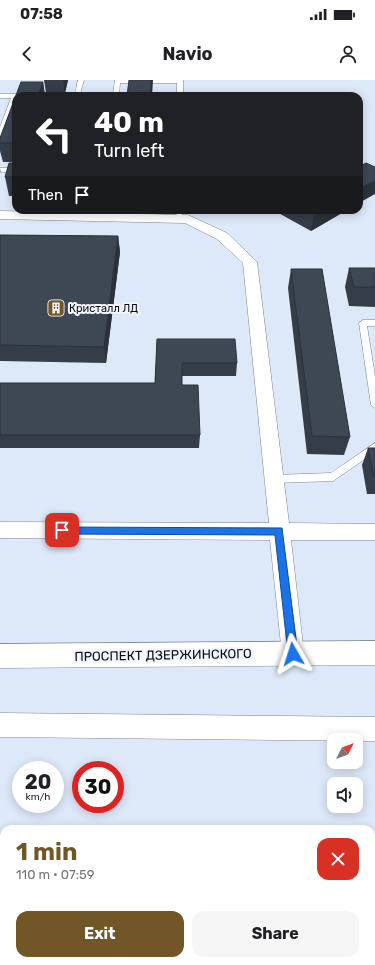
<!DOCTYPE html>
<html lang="en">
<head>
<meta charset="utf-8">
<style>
	:root { --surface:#fff; --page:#f6f6f6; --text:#202124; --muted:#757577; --accent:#715628 }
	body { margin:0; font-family:Rubik,sans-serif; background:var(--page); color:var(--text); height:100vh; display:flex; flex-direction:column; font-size:15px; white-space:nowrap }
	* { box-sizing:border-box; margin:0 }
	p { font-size:13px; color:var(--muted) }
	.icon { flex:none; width:22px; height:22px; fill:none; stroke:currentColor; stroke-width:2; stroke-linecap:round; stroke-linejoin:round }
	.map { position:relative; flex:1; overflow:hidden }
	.side { position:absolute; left:0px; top:745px; width:375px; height:140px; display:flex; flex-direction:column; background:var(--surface); border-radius:12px 12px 0 0; box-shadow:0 2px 10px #0003 }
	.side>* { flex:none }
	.guide { position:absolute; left:12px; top:12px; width:351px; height:122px; border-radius:12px; box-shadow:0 2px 10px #0003; background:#202124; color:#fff; overflow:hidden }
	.needle { width:26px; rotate:48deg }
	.controls { position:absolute; left:327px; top:653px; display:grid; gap:8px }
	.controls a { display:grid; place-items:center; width:36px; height:36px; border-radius:8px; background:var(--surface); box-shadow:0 2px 10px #0003; font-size:20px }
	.speed { position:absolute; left:12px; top:681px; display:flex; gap:8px; font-size:20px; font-weight:700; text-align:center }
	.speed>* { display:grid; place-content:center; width:52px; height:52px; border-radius:50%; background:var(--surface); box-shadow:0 2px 10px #0003; line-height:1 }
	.speed small { font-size:10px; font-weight:400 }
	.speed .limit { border:6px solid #d22; background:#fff; color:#111 }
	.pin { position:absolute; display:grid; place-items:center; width:34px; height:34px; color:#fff; margin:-17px; border-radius:8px; box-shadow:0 2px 6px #0006 }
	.me { position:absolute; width:44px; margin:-22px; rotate:354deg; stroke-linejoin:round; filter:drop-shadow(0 0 3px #0008) }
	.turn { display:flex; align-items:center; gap:14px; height:84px; padding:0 16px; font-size:18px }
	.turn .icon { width:52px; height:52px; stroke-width:2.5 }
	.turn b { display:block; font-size:28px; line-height:34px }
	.then { display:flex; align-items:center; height:38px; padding:0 16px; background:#0003; gap:8px; font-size:15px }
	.round { display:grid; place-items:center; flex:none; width:42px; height:42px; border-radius:12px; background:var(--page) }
	.summary { display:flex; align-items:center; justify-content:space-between; height:68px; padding:0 16px }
	h1 { font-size:24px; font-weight:700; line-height:30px; color:var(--accent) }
	.cta { display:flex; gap:8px; margin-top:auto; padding:8px 16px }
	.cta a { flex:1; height:46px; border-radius:12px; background:var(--accent); color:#fff; font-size:16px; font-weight:700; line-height:46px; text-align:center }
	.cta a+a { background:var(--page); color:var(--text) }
	.status { display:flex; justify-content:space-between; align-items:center; height:28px; padding:0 20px; background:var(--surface); direction:ltr }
	.status svg { height:11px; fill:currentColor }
	header { display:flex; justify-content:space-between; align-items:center; height:52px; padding:0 16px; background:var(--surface); font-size:18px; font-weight:700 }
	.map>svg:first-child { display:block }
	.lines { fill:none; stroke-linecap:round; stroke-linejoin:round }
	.lane-casing { stroke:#7b8594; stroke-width:1 }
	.street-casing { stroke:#7b8594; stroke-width:1 }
	.secondary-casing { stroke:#7b8594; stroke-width:1 }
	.lane { fill:#fff; fill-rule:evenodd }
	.street { fill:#fff; fill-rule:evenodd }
	.secondary { fill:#fff; fill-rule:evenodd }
	.wall { fill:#353d48 }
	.shaded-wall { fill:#2b323b }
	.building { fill:#3e4754; stroke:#2b323b }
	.route { fill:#1a73e8; stroke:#114b97 }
	.labels { text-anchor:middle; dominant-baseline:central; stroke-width:4; stroke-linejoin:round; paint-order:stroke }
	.far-poi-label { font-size:11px; fill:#0a0d12; stroke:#f0f5fc; text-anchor:start }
	.street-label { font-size:13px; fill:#0a0d12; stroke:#f0f5fc }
</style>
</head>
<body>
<div class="status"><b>07:58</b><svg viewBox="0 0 49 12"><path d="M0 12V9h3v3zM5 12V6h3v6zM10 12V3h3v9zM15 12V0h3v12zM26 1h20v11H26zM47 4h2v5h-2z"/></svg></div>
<header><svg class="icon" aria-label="back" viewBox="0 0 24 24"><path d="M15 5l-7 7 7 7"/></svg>Navio<svg class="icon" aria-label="person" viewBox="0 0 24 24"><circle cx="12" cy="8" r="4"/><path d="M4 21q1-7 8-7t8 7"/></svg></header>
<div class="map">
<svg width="375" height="885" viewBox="0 0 375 885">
	<rect width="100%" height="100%" fill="#dde8f9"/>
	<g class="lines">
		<g class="lane-casing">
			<path id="lane" d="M 78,0 L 84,0 L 80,14 L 113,14 L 115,0 L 183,0 L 183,16 L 177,16 L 177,3 L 120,3 L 119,16 L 16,16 L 3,55 L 0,57 L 0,47 L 11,18 L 0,18 L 0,14 L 75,14 Z
				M 0,88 L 16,88 L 16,92 L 1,92 Z
				M 176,130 L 182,130 L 182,140 L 177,139 Z
				M 363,240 L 375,240 L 375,246 L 367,246 L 375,296 L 375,328 L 371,325 L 359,243 Z
				M 375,363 L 375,372 L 333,401 L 274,403 L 269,399 L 274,395 L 331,393 Z
				M 106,881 L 254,881 L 255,885 L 105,885 Z"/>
		</g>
		<g class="street-casing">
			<path id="street" d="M 0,131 L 188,135 L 227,153 L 257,182 L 289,443 L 375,444 L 375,460 L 291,460 L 304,574 L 301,582 L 293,585 L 285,582 L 282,574 L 270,460 L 0,458 L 0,442 L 269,443 L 243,183 L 217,159 L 185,143 L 0,139 Z
				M 0,633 L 375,637 L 375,661 L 0,657 Z"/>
		</g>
		<g class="secondary-casing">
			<path id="secondary" d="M 375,561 L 375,585 L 0,588 L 0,564 Z"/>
		</g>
		<use href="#lane" class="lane"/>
		<use href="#street" class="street"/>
		<use href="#secondary" class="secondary"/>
	</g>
	<path class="wall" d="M 44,0 L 68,0 L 65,13 L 46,13 Z
		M 21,2 L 43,2 L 45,16 L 16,16 L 16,82 L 3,82 L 0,71 L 0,58 Z
		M 16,83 L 16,116 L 9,116 L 5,97 Z
		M 273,130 L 347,130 L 311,151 Z
		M 0,155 L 118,156 L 120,172 L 106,283 L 0,281 Z
		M 349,188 L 375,188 L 375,227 L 349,226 L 345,207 Z
		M 291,189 L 350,357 L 344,375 L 307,374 L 288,208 Z
		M 157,259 L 237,283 L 236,296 L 182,296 L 182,305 L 200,355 L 199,368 L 0,368 L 0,303 L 155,303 Z
		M 368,368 L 375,368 L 375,414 L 367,414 L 362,385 Z"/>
	<path class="shaded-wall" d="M 63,0 L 68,0 L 65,13 Z
		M 151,0 L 153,0 L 152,16 L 150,16 Z
		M 43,2 L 45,16 L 38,16 Z
		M 375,100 L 375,114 L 359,123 L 359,109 Z
		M 322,130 L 347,130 L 311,151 L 314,135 Z
		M 118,156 L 120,172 L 106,283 L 104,267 Z"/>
	<path class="building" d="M 129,0 L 151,0 L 150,16 L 127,16 Z
		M 21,2 L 43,2 L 38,16 L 16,16 L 16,63 L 0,63 L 0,58 Z
		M 9,83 L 16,83 L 16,97 L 5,97 Z
		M 366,83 L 375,87 L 375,100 L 359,109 L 359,87 Z
		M 305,130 L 322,130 L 314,135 Z
		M 0,155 L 118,156 L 104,267 L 0,265 Z
		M 349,188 L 375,188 L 375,207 L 354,207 Z
		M 291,189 L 322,189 L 350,357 L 312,356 Z
		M 157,259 L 235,259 L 237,283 L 182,283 L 182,305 L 198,305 L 200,355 L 0,355 L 0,303 L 155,303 Z
		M 368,368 L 375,368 L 375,397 L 374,397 Z
		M 371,779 L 375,779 L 375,852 L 371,852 Z"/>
	<path class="route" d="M 62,447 L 282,448 L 298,574 L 296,577 L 293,579 L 289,577 L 288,574 L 275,455 L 62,454 L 58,450 Z"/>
	<defs>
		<g id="building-square" transform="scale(0.9)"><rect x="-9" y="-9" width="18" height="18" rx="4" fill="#715628" stroke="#f0f5fc"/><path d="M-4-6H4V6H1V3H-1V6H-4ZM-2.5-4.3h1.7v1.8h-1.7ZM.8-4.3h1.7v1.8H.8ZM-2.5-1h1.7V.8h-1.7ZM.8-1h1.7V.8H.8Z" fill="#fff"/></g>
	</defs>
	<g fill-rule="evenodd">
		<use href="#building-square" x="56" y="228"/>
	</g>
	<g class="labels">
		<g class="far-poi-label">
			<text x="69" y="228">Кристалл ЛД</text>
		</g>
		<g class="street-label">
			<text transform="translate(163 575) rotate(-1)">ПРОСПЕКТ ДЗЕРЖИНСКОГО</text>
		</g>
	</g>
</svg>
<div class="controls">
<a><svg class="needle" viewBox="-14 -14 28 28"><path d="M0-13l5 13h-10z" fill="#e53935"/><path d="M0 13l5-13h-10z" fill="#757577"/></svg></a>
<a><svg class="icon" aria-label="sound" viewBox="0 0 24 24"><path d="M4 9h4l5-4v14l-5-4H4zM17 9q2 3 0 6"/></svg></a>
</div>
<div class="speed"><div>20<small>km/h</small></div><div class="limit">30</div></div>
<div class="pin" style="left:62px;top:450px;background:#d93025"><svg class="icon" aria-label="arrive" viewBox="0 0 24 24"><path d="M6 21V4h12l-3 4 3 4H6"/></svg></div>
<svg class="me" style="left:293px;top:574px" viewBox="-20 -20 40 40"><path d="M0-17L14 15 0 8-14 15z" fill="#1a73e8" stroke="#fff" stroke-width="4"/></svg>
<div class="guide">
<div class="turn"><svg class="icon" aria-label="left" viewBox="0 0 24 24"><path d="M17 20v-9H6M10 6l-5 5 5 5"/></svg><div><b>40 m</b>Turn left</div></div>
<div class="then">Then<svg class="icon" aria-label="arrive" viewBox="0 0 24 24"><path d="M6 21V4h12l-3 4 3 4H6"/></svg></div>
</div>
<section class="side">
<div class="summary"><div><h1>1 min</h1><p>110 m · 07:59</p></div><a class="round" style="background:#d93025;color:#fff"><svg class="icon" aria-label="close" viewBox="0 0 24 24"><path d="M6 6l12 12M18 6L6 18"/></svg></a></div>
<div class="cta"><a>Exit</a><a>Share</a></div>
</section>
</div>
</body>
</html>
